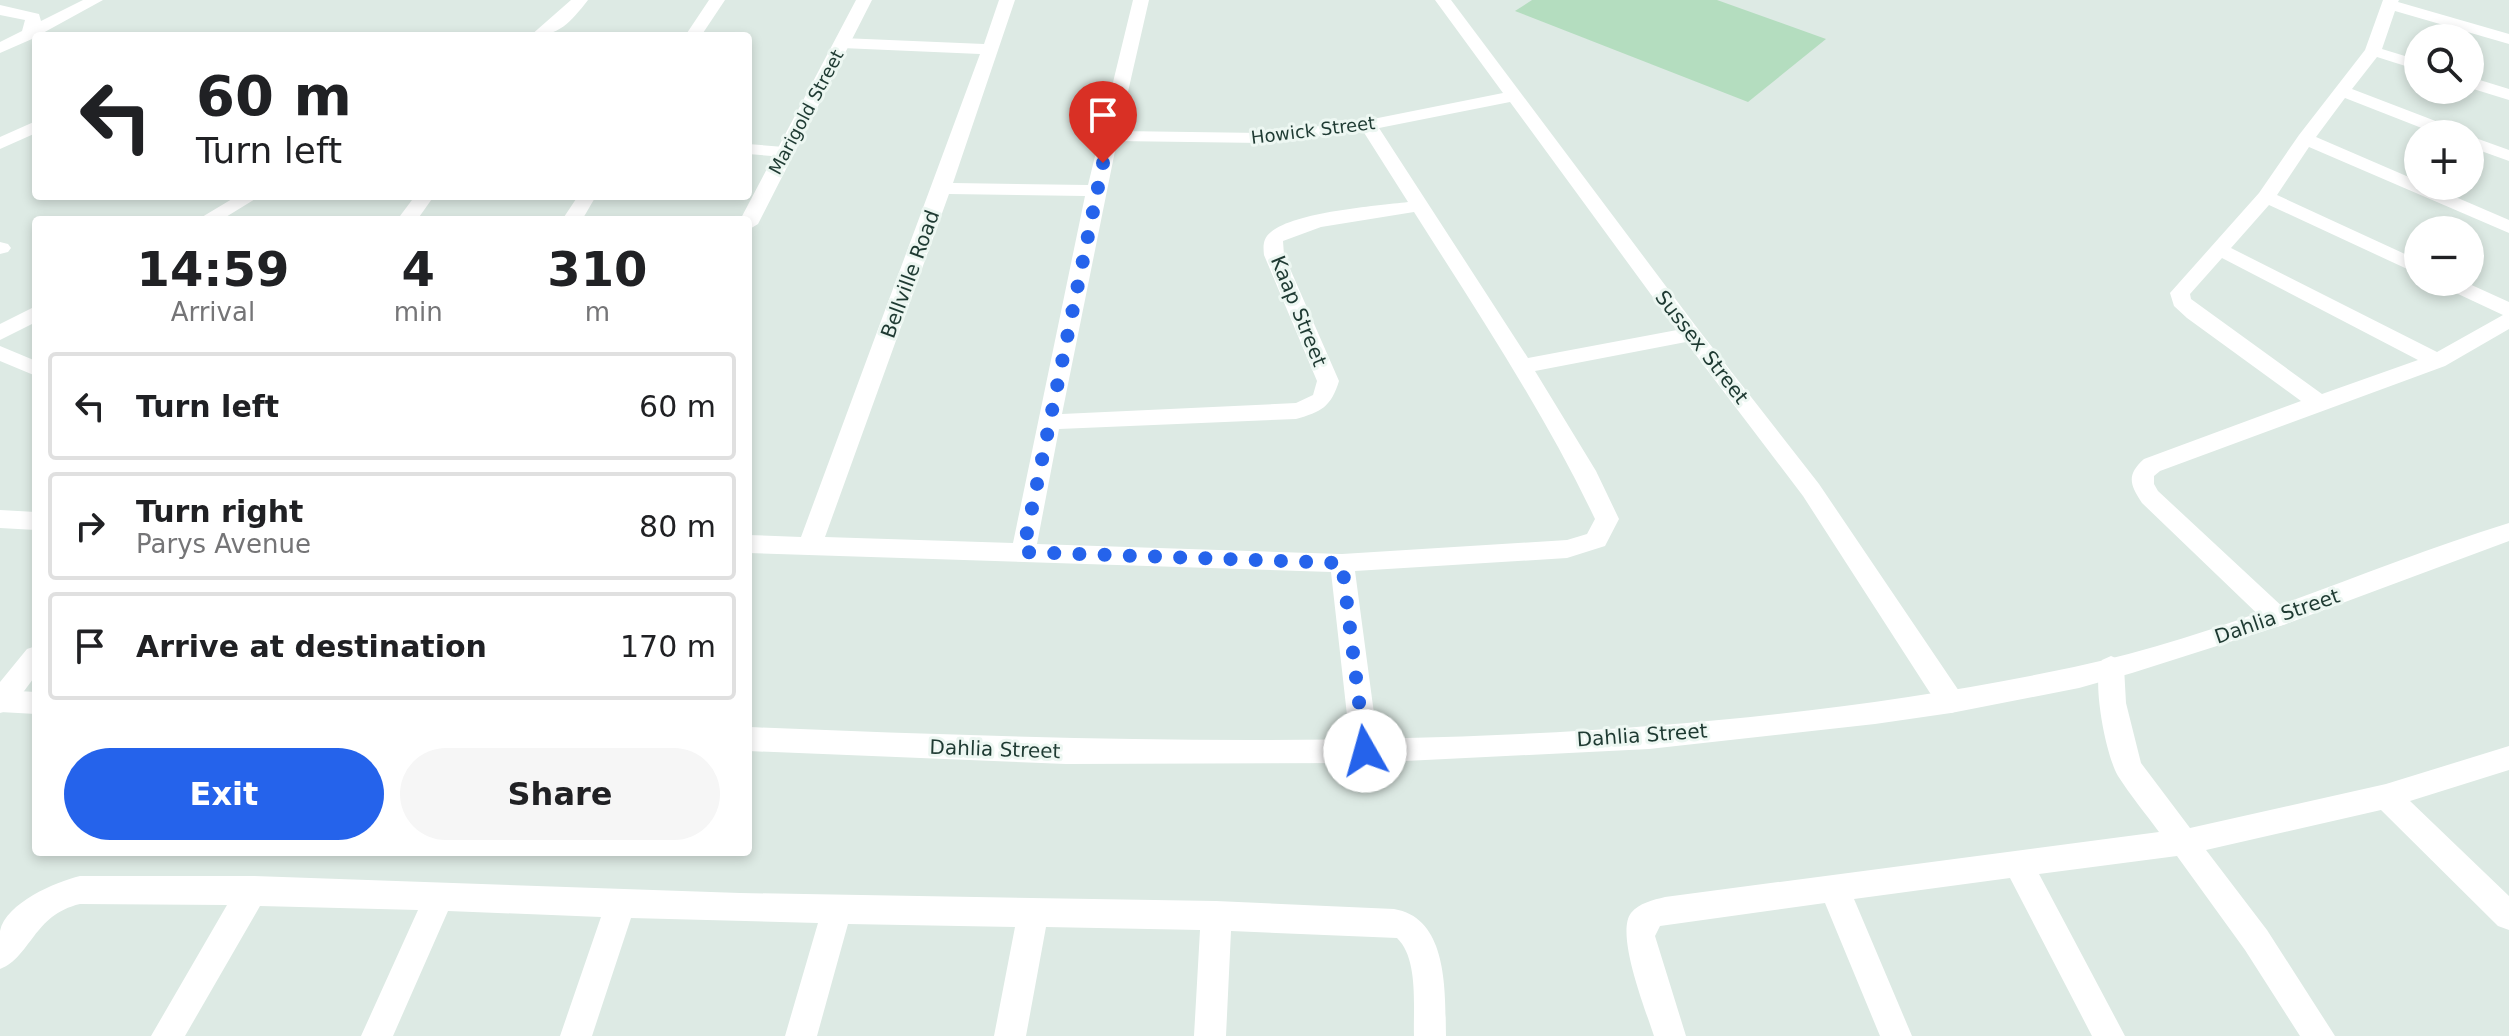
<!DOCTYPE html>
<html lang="en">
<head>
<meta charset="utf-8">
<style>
	:root { --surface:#fff; --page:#f6f6f6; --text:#202124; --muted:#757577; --line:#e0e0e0; --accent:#2563eb }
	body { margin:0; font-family:"DejaVu Sans",sans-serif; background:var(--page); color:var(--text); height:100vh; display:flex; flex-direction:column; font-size:30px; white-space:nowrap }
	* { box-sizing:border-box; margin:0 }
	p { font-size:26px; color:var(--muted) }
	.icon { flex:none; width:44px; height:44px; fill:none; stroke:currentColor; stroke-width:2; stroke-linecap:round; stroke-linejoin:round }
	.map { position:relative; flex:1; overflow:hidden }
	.panel { position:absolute; left:32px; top:216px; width:720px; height:640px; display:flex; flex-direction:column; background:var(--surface); border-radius:8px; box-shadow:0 4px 12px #0003 }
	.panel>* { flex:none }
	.hud { position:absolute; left:32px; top:32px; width:720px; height:168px; border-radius:8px; box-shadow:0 4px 12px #0003; background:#fff; color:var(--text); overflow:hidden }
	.fabs { position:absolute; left:2404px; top:24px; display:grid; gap:16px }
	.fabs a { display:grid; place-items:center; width:80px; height:80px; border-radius:50%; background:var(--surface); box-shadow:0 4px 12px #0003; font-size:40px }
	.pin { position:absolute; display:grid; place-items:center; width:68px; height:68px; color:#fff; margin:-82px -34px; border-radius:50% 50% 50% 0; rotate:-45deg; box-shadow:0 0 8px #0007 }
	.pin .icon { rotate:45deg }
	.me { position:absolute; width:88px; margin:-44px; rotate:353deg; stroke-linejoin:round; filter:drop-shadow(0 0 6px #0008) }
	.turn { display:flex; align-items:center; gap:28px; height:168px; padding:0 32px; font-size:36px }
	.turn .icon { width:104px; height:104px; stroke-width:2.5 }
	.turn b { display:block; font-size:56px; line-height:68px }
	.eta { display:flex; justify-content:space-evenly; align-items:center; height:136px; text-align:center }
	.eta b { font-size:48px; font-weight:800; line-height:56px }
	.action { display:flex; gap:16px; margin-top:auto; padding:16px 32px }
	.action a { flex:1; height:92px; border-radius:48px; background:var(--accent); color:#fff; font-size:32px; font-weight:800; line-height:92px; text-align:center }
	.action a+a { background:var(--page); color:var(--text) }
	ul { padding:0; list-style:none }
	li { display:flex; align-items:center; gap:24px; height:108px; margin:0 16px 12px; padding:0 16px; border:4px solid var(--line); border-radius:8px }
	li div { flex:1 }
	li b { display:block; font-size:30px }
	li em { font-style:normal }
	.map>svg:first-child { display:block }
	.green { fill:#b4ddbf }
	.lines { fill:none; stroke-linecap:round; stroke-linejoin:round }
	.minor { fill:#fff; fill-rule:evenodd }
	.tertiary { fill:#fff; fill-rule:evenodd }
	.route { stroke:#2563eb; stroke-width:14; stroke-dasharray:0 25.2 }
	.labels { text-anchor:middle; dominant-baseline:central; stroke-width:6; stroke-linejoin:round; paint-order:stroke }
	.far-street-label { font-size:18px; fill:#1e3a32; stroke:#edf7f2 }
	.street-label { font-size:20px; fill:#1e3a32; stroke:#edf7f2 }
</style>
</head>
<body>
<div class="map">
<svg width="2509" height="1036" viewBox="0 0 2509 1036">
	<rect width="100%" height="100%" fill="#ddeae4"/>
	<path class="green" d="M 1532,0 L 1717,0 L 1826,39 L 1748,102 L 1515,11 Z"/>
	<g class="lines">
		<path class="minor" d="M 83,0 L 103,0 L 32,39 L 0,53 L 0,42 L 22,31 L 25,20 L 0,15 L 0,5 L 39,14 L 41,21 Z
			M 571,0 L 588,0 C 570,23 559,36 530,36 Z
			M 709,0 L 725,0 L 701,36 L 685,36 Z
			M 999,0 L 1015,0 L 953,183 L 1088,185 L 1133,0 L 1149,0 L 1119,131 L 1262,133 L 1368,120 L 1503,93 L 1435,0 L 1451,0 L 1698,329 L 1819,484 L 1961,694 L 1964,702 L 1961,710 L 1951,713 L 1941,710 L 1803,496 L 1686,342 L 1535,371 L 1596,471 L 1619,519 L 1605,546 L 1567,558 L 1355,571 L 1379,751 L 1375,759 L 1365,763 L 1355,759 L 1351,751 L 1331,572 L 748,553 L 748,535 L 801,537 L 980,54 L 842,48 L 834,43 L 842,38 L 984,44 ZM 1510,102 L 1677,330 L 1528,358 L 1379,128 ZM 1363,131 L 1408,202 C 1375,206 1295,212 1271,232 C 1263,238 1263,246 1264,255 L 1317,381 L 1313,395 L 1296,403 L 1062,414 L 1117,141 L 1262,143 ZM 949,194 L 1085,196 L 1013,543 L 825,537 ZM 1414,212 C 1478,313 1544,412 1595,519 L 1587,534 L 1567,540 L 1342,554 L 1037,544 L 1059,429 L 1296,419 C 1321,412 1331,407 1339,381 L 1284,255 L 1283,241 L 1321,227 Z
			M 2383,0 L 2399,0 L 2398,2 L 2509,34 L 2509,44 L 2395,11 L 2382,49 L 2418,60 L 2418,70 L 2377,57 L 2352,89 L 2459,130 L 2462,134 L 2437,134 L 2345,98 L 2316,137 L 2418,181 L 2418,186 L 2430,186 L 2509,220 L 2509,233 L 2309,147 L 2277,195 L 2418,260 L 2418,274 L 2269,205 L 2231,248 L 2437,352 L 2503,315 L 2441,286 L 2438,282 L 2465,282 L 2509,302 L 2509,329 L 2445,366 L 2160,471 L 2154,476 L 2154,484 L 2158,491 L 2286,610 L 2290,617 L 2286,624 L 2277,627 L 2268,624 L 2142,503 C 2130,485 2126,475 2144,459 L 2301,401 L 2187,318 L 2174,306 L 2170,293 L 2259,193 L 2299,135 L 2365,50 ZM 2222,258 L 2418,360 L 2322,394 L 2191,299 L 2190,294 Z
			M 2470,77 L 2509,89 L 2509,100 L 2470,88 Z
			M 36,121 L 36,133 L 0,149 L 0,137 Z
			M 2470,136 L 2509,150 L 2509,161 L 2470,147 Z
			M 748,144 L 784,147 L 793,152 L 784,157 L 748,154 Z
			M 237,196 L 260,196 L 221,220 L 197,220 Z
			M 415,196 L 434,196 L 417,220 L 397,220 Z
			M 578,196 L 596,196 L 582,220 L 562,220 Z
			M 0,242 L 8,244 L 11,248 L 8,252 L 0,254 Z
			M 36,306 L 36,322 L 0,340 L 0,324 Z
			M 0,346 L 36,361 L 36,376 L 0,361 Z
			M 0,510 L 36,512 L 36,530 L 0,528 Z
			M 36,646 L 36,675 L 10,710 L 0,713 L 0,682 L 27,649 Z
			M 2111,656 L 2120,660 L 2124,667 L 2126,703 L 2141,763 L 2190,828 L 2386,784 L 2509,746 L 2509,770 L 2410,801 L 2509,896 L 2509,930 L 2498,926 L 2381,810 L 2206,850 L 2267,930 L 2335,1036 L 2300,1036 L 2245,950 L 2177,856 L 2039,874 L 2125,1036 L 2092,1036 L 2010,878 L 1854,899 L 1912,1036 L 1880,1036 L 1825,903 L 1660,926 L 1655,936 L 1686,1036 L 1654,1036 C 1646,1011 1615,934 1631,913 C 1639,903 1653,900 1665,897 L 2159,832 C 2146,814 2130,795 2118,776 C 2106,756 2091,680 2102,660 Z
			M 80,876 L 253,876 L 740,893 L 1216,901 L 1394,909 C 1449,918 1445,993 1446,1036 L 1414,1036 C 1413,1008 1419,959 1397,938 L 1231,931 L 1226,1036 L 1194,1036 L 1200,930 L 1046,927 L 1026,1036 L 994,1036 L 1015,927 L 848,924 L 817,1036 L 785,1036 L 818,923 L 631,918 L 592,1036 L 560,1036 L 601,917 L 448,911 L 393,1036 L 361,1036 L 418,910 L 260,906 L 185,1036 L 151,1036 L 227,905 L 80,904 C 33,915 31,957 0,969 C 0,957 0,942 0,931 C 6,903 55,882 80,876 Z"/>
		<path class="tertiary" d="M 856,0 L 872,0 L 758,224 L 748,230 L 748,220 L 740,220 Z
			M 2509,523 L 2509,541 L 2286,624 L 2132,673 L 2079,688 L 1951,713 L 1875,724 L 1649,749 L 1365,763 L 1066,764 L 748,751 L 748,727 C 1186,745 1643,758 2074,667 C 2224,636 2363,568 2509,523 Z
			M 0,690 L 36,692 L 36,714 L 0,712 Z"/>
	</g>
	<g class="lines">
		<path class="route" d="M 1103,163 L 1023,552 L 1342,563 L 1365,751"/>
	</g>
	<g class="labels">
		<g class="far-street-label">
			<text transform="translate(806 112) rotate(-62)">Marigold Street</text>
			<text transform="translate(1313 130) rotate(-7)">Howick Street</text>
		</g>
		<g class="street-label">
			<text transform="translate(910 274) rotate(-70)">Bellville Road</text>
			<text transform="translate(1299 311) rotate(68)">Kaap Street</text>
			<text transform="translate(1702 347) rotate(52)">Sussex Street</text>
			<text transform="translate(2277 616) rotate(-19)">Dahlia Street</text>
			<text transform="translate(1642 735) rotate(-4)">Dahlia Street</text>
			<text transform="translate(995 749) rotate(2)">Dahlia Street</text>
		</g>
	</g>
</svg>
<div class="fabs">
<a><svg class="icon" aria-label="search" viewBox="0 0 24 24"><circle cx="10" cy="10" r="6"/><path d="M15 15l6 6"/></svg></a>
<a>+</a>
<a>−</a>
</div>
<div class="pin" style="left:1103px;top:163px;background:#d93025"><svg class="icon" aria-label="arrive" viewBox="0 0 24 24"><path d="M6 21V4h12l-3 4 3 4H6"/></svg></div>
<svg class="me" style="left:1365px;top:751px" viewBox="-20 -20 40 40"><circle r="19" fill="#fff"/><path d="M0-13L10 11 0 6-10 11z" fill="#2563eb"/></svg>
<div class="hud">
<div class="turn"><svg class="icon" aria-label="left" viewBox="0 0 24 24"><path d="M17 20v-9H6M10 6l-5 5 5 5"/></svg><div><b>60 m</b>Turn left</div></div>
</div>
<section class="panel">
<div class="eta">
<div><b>14:59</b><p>Arrival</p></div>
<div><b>4</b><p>min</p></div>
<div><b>310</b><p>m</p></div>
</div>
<ul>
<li><svg class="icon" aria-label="left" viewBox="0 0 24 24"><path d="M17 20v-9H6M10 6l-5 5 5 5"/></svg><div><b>Turn left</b></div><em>60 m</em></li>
<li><svg class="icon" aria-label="right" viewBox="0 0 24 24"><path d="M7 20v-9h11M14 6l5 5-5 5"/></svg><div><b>Turn right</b><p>Parys Avenue</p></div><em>80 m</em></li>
<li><svg class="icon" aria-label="arrive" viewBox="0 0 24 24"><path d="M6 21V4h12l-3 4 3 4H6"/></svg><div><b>Arrive at destination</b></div><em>170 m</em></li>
</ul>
<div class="action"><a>Exit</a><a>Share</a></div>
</section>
</div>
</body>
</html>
